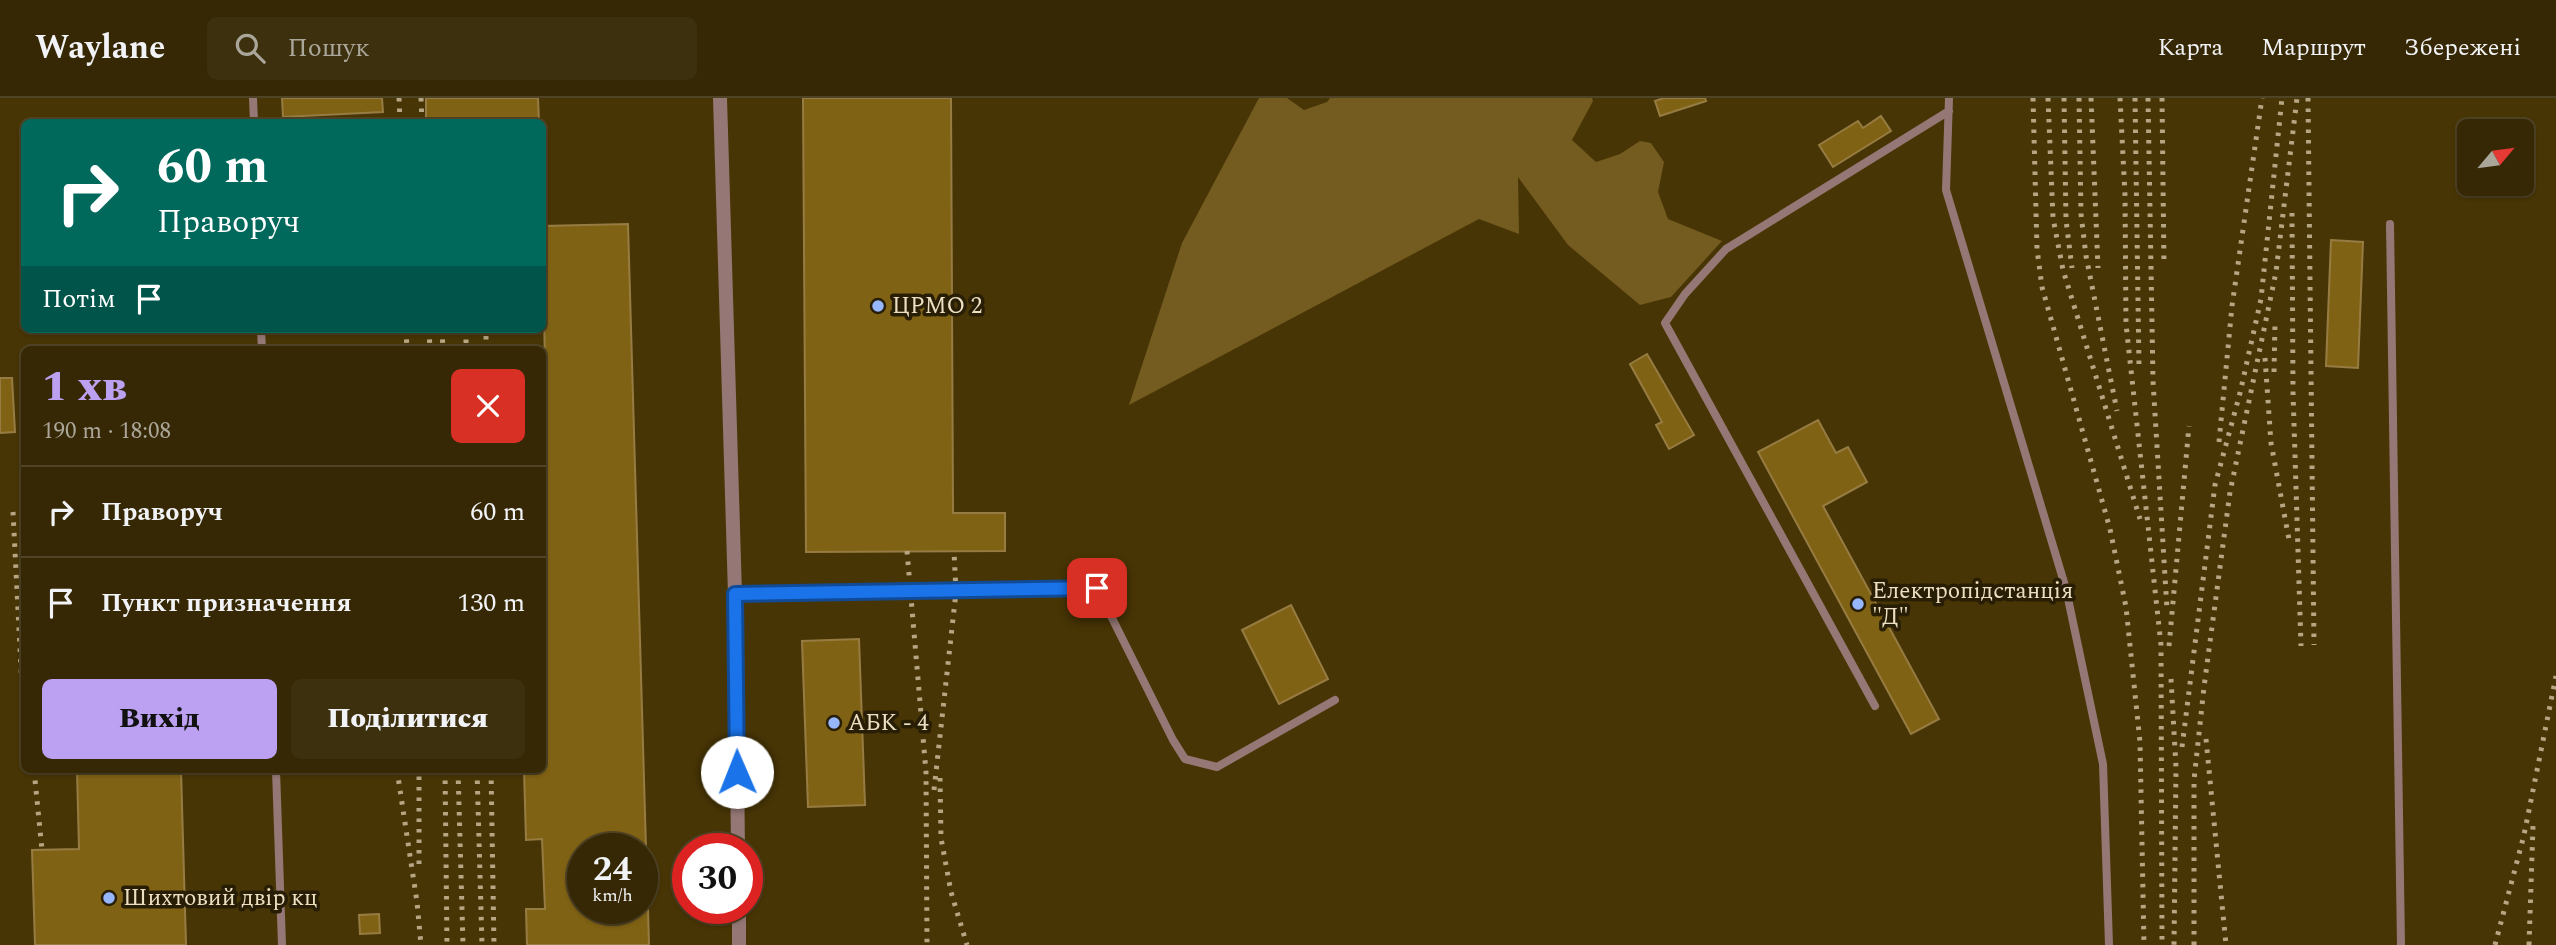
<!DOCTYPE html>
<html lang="uk">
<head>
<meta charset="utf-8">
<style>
	:root { --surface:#362804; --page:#3d300e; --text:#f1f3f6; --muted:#aaa69a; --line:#504426; --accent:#bca0f2 }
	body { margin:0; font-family:Spectral,serif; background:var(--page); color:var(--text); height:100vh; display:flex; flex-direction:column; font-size:26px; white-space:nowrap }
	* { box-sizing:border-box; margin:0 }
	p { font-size:23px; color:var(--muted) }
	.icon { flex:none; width:38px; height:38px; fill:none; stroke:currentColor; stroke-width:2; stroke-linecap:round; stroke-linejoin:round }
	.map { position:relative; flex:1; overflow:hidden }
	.drawer { position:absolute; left:21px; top:248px; width:525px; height:427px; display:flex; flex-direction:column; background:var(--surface); border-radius:10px; box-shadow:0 2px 5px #0004,0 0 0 2px var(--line) }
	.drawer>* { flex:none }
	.hud { position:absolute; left:21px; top:21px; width:525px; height:214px; border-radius:10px; box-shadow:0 2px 5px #0004,0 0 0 2px var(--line); background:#00695c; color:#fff; overflow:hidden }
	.needle { width:46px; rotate:61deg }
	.controls { position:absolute; left:2457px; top:21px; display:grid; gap:14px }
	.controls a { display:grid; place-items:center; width:77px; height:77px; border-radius:10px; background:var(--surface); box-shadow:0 2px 5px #0004,0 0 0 2px var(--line); font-size:35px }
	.speed { position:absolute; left:567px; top:735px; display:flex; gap:14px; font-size:35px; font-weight:700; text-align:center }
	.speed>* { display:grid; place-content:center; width:91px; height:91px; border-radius:50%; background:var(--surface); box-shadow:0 2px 5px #0004,0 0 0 2px var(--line); line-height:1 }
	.speed small { font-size:18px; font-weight:400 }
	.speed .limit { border:10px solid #d22; background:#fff; color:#111 }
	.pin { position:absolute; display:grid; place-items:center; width:60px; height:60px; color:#fff; margin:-30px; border-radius:14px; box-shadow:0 4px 10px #0006 }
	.me { position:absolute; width:77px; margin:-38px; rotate:359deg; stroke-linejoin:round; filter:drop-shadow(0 0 5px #0008) }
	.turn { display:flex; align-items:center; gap:24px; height:147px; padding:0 21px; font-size:32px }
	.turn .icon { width:91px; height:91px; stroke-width:2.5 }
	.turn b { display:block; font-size:49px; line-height:60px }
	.then { display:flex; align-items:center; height:66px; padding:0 21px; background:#0003; gap:14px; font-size:26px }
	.round { display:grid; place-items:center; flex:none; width:74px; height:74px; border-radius:10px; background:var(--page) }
	.overview { display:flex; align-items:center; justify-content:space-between; height:119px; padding:0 21px }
	h1 { font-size:42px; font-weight:800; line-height:52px; color:var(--accent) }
	.primary-button { display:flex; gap:14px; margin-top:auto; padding:14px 21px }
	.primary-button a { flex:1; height:80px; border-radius:10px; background:var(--accent); color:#111; font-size:28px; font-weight:800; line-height:80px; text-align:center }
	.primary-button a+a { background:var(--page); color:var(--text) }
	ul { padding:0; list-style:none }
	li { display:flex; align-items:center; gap:21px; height:91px; padding:0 21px; border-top:2px solid var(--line) }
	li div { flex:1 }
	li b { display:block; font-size:26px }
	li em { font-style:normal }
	header { display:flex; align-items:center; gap:42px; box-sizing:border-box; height:98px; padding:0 35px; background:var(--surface); border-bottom:2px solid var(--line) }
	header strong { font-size:33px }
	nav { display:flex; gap:38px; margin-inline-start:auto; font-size:24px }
	.search { width:490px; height:63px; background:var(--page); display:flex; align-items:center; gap:18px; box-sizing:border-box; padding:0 24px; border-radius:10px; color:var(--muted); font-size:26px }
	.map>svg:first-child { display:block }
	.green { fill:#745b20 }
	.building { fill:#806214; stroke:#967c42; stroke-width:2 }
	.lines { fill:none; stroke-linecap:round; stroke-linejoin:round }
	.lane { stroke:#957875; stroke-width:8 }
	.street { stroke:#957875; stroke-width:14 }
	.rail { stroke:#b6a683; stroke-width:5; stroke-dasharray:3.5 7; stroke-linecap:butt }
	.route-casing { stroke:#114b97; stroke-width:18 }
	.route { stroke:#1a73e8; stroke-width:12 }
	.poi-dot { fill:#96b6fd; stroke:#281e06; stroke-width:2.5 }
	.labels { text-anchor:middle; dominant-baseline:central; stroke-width:7; stroke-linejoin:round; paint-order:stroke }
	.poi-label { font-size:23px; fill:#eddfc2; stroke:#281e06; text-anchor:start }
</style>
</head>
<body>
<header>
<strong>Waylane</strong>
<div class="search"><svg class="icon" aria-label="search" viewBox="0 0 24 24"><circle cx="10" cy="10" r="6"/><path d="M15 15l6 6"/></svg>Пошук</div>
<nav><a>Карта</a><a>Маршрут</a><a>Збережені</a></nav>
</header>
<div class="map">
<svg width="2556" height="847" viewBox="0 0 2556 847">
	<rect width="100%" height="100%" fill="#483505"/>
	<path class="green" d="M 1259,0 L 1287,0 L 1304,12 L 1327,4 L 1330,0 L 1592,0 L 1593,3 L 1572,42 L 1596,64 L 1620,56 L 1640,43 L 1651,45 L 1664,64 L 1658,94 L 1668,121 L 1722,143 L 1671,199 L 1640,207 L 1568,147 L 1518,79 L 1519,136 L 1479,121 L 1129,307 L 1182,145 Z"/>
	<path class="building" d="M 282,0 L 382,0 L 383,14 L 283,19 Z
		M 426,0 L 538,0 L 539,24 L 426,24 Z
		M 803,0 L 951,0 L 953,415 L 1005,415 L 1005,453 L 806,454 Z
		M 1664,0 L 1705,0 L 1706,3 L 1660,18 L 1655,3 Z
		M 1881,18 L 1891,33 L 1833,69 L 1819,47 L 1858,23 L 1863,30 Z
		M 628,126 L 646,751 L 583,751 L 583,810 L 648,810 L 649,847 L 527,847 L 526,811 L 545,811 L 542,741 L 526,742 L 524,672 L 542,672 L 542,354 L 547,354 L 542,128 Z
		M 2331,142 L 2363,144 L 2358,270 L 2326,268 Z
		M 1647,256 L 1694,337 L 1669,351 L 1656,327 L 1662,324 L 1630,266 Z
		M 0,280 L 12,280 L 15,334 L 0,335 Z
		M 1818,322 L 1836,355 L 1848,349 L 1867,384 L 1823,408 L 1939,621 L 1911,636 L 1758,354 Z
		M 1291,507 L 1328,581 L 1279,606 L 1242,532 Z
		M 859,541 L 865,707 L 808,709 L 802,543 Z
		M 77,672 L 181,672 L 186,847 L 35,847 L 32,752 L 79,751 Z
		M 379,816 L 380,835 L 360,836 L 359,817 Z"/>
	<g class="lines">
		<path class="lane" d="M 253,0 L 254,24
			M 1949,0 L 1946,92 L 2066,491 L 2103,666 L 2109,847
			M 2390,126 L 2401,847
			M 261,231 L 262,252
			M 735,496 L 911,495 L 1097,490 L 1173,642 L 1185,661 L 1217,669 L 1335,602
			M 1875,608 L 1665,225 L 1685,196 L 1726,151 L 1949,13
			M 276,672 L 282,847"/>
		<path class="street" d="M 720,0 L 735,496 L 738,751
			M 739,810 L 739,847"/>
		<path class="rail" d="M 399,0 L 400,24
			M 421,0 L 422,24
			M 2033,0 L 2037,151 L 2042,189 L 2110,431 L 2126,509 L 2140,644 L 2144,847
			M 2048,0 L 2053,120 L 2063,172 L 2140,421
			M 2064,0 L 2066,122 L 2072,170
			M 2079,0 L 2081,116 L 2086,158 L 2117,313
			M 2091,0 L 2098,170
			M 2120,0 L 2125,97 L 2126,226 L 2161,547 L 2162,847
			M 2135,0 L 2139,269
			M 2148,0 L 2153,283 L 2167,511
			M 2162,0 L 2164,167
			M 2308,0 L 2314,547
			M 2292,115 L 2293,294 L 2301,548
			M 406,231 L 407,252
			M 429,231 L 430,252
			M 442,231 L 443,252
			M 466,231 L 466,252
			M 486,252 L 486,231
			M 2265,260 L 2271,345 L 2290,447
			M 2274,274 L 2275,225
			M 2219,344 L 2232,208 L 2262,0
			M 13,414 L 24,629
			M 907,453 L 926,674 L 927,847
			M 2169,548 L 2189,328
			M 2171,581 L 2176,669 L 2174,847
			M 2206,641 L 2226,847
			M 2182,649 L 2215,387 L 2240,295 L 2261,201 L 2282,0
			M 34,672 L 42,752
			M 397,672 L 417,804 L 421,847
			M 445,672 L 447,847
			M 458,672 L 463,847
			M 477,672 L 482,847
			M 491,672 L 494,847
			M 940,680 L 941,740 L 951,794 L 967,847
			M 934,692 L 956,494 L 954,453
			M 419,766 L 419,672
			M 2194,847 L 2194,682 L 2204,589 L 2230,394 L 2276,174 L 2297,0
			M 2495,847 L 2524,737 L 2556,578
			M 2529,847 L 2533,728"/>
	</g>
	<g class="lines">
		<g class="route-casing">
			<path id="route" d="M 737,674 L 735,496 L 1097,490"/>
		</g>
		<use href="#route" class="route"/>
	</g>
	<g class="poi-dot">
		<circle cx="878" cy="208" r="7"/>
		<circle cx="1858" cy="506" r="7"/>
		<circle cx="834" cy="625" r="7"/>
		<circle cx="109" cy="800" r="7"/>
	</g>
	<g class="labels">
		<g class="poi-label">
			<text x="892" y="208">ЦРМО 2</text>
			<text x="1872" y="493">Електропідстанція<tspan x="1872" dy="26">"Д"</tspan></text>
			<text x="848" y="625">АБК - 4</text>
			<text x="123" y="800">Шихтовий двір кц</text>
		</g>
	</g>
</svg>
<div class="controls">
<a><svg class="needle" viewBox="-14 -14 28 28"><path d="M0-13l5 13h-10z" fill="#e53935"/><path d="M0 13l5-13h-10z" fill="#aaa69a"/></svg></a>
</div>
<div class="speed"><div>24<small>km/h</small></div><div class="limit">30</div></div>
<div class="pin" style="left:1097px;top:490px;background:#d93025"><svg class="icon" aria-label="arrive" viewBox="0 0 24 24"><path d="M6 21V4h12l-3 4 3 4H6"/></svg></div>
<svg class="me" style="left:737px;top:674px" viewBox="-20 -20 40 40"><circle r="19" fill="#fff"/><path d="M0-13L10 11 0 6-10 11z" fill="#1a73e8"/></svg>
<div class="hud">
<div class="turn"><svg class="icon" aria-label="right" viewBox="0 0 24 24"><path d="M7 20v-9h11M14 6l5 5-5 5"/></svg><div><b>60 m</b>Праворуч</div></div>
<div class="then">Потім<svg class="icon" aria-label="arrive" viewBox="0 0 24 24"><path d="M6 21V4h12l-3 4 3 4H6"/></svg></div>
</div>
<section class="drawer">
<div class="overview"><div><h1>1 хв</h1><p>190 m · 18:08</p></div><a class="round" style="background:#d93025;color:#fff"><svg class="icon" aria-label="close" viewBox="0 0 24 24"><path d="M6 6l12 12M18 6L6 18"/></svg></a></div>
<ul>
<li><svg class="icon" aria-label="right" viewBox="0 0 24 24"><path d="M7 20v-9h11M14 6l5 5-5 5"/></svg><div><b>Праворуч</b></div><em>60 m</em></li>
<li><svg class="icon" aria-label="arrive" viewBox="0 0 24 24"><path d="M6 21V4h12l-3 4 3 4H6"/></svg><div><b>Пункт призначення</b></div><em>130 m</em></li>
</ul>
<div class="primary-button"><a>Вихід</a><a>Поділитися</a></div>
</section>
</div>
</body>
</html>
